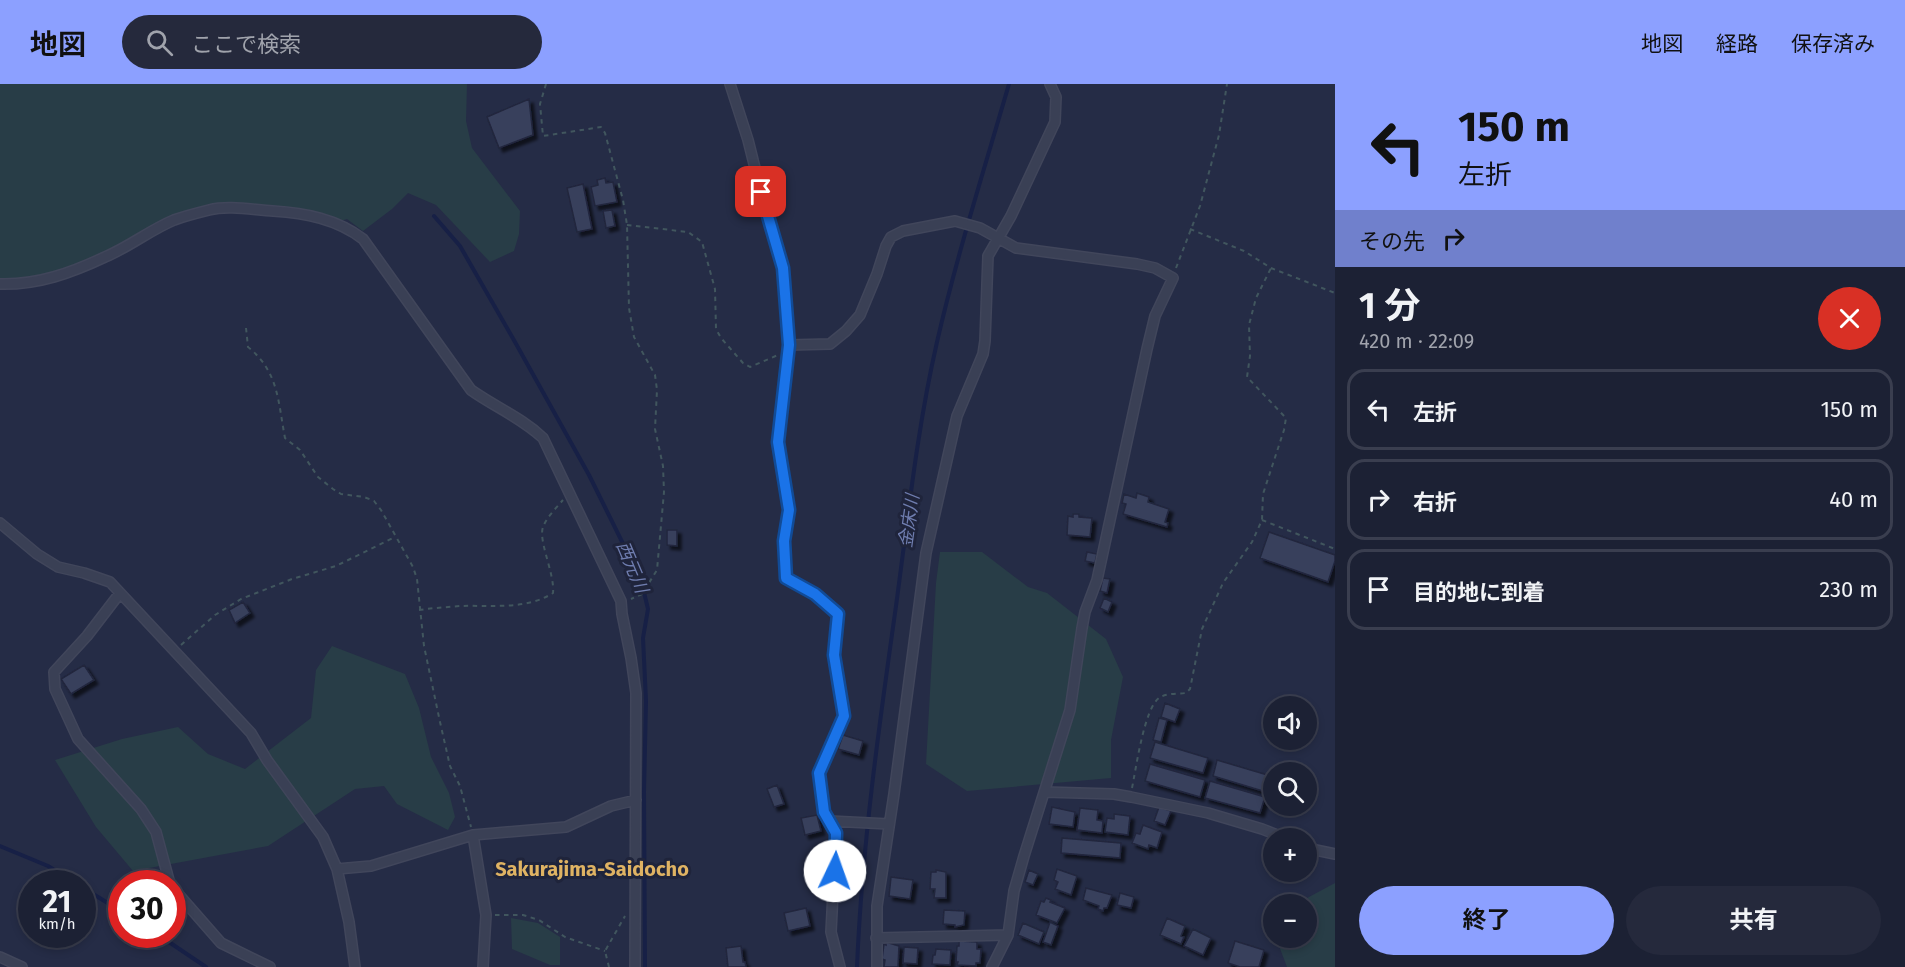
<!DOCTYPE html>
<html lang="ja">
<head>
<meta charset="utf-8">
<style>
	:root { --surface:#1c2134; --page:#25293c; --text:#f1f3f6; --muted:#a0a3ac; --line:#3a3e4f; --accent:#8ca0ff }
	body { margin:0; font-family:"Fira Sans","Noto Sans JP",sans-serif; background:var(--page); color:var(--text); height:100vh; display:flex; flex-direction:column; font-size:22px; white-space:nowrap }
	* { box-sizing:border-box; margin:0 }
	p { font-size:20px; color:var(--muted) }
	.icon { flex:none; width:33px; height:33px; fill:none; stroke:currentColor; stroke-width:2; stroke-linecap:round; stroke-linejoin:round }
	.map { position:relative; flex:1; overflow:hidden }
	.details { display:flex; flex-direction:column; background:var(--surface); width:570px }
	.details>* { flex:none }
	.top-card { background:#8ca0ff; color:#111; overflow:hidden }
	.controls { position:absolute; left:1263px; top:612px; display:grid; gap:12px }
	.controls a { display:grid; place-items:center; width:54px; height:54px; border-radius:50%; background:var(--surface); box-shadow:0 3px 9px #0003,0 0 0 2px var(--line); font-size:30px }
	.speed { position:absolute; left:18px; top:786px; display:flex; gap:12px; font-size:30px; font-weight:700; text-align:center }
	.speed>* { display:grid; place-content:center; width:78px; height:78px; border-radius:50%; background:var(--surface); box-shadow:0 3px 9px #0003,0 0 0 2px var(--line); line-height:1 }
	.speed small { font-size:15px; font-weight:400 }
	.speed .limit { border:9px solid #d22; background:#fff; color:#111 }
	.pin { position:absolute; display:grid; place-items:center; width:51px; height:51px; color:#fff; margin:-26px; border-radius:12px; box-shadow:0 3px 9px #0006 }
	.me { position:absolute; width:66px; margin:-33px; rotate:3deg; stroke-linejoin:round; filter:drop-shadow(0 0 4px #0008) }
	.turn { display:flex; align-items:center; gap:21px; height:126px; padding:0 24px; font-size:27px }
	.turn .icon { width:78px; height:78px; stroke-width:2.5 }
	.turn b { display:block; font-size:42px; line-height:51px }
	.then { display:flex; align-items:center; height:57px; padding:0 24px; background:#0003; gap:12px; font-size:22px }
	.round { display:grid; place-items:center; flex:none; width:63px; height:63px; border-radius:32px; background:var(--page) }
	.headline { display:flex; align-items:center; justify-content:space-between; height:102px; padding:0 24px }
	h1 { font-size:36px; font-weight:700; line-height:45px }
	.primary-button { display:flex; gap:12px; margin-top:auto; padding:12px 24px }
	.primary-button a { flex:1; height:69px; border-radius:36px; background:var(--accent); color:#111; font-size:24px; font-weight:700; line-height:69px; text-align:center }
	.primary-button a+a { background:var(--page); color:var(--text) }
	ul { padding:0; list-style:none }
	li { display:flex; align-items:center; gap:18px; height:81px; margin:0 12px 9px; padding:0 12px; border:3px solid var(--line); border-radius:18px }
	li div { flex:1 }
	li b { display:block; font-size:22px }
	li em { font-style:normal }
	header { display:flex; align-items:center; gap:36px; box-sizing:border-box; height:84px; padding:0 30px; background:var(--accent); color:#111 }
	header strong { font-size:28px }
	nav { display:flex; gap:33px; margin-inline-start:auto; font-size:21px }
	.search { width:420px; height:54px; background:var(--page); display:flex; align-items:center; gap:15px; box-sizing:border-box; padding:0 21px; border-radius:33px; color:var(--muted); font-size:22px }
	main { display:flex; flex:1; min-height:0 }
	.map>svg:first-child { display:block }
	.green { fill:#283d47 }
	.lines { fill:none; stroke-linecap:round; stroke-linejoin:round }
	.stream { stroke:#172046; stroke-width:4 }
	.building { fill:#373f5c; stroke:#21263d; stroke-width:1.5; filter:url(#shadow) }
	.minor-casing { stroke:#41465b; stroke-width:12 }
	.path { stroke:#41565e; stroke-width:2; stroke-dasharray:4.5 4.5; stroke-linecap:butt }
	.minor { stroke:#3a4055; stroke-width:9 }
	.route-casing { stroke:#114b97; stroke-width:15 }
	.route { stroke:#1a73e8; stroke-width:10 }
	.labels { text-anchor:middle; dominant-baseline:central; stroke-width:6; stroke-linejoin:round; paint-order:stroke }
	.water-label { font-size:18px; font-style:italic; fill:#6f7daf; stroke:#1f243b }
	.quarter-label { font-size:20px; font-weight:bold; fill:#dfb363; stroke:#1f243b }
</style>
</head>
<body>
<header>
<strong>地図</strong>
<div class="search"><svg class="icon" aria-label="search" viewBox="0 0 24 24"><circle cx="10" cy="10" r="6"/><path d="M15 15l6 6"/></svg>ここで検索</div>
<nav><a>地図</a><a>経路</a><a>保存済み</a></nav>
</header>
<main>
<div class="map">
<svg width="1335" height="883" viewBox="0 0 1335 883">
	<defs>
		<filter id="shadow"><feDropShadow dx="4" dy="4" stdDeviation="1.5" flood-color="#0009"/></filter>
	</defs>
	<rect width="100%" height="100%" fill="#252c46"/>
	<path class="green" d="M 0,0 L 467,0 L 466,37 L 472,64 L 520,127 L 519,150 L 514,167 L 490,178 L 436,121 L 408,109 L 392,125 L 363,147 L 347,135 L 338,138 L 287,123 L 217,119 L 160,137 L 90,176 L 34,195 L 0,194 Z
		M 940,468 L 982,468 L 1028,503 L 1047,509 L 1106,555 L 1123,593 L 1111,656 L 1111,694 L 967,707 L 926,680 L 936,499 Z
		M 332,562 L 405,590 L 419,624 L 431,673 L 449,709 L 455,733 L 448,746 L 397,720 L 384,702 L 355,705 L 268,762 L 133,787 L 96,743 L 55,676 L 122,655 L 178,643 L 208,670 L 245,685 L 311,634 L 316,586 Z
		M 1335,799 L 1335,883 L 1287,883 L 1276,854 L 1306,854 L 1306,820 L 1296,820 Z
		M 511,834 L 538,839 L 560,853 L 560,881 L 550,881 L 512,865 Z"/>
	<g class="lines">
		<path class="stream" d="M 434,132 L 460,162 L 515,258 L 589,391 L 641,496 L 648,525 L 643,554 L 646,617 L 644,708 L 645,883
			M 0,762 L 48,782 L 76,800
			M 82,803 L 122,828
			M 157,850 L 206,883
			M 857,883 C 862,762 879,642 896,522 C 908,434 917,345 937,258 C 957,171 984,86 1009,0"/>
	</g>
	<path class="building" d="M 529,15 L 533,51 L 499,64 L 487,33 Z
		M 605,94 L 606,99 L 613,98 L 617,118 L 595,122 L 591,103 L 598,101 L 597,96 Z
		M 583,100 L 592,145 L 577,148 L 567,104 Z
		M 612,126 L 615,142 L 606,144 L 603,127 Z
		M 1137,409 L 1149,413 L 1148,418 L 1169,425 L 1165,438 L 1168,439 L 1167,443 L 1123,430 L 1126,420 L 1122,419 L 1124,410 L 1136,414 Z
		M 1073,430 L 1079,430 L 1079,433 L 1092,434 L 1090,453 L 1067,451 L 1068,432 L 1073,433 Z
		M 667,446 L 677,446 L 677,462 L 667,461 Z
		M 1269,448 L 1335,471 L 1335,477 L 1328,498 L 1260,474 Z
		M 1087,468 L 1097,470 L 1095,479 L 1085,477 Z
		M 1103,494 L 1110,495 L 1107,509 L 1100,507 Z
		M 1104,514 L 1112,518 L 1108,528 L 1100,524 Z
		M 243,518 L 250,529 L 235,539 L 229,526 Z
		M 84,581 L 94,596 L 71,610 L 61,595 Z
		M 1165,619 L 1180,625 L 1175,638 L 1161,633 Z
		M 1159,634 L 1167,636 L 1161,658 L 1153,656 Z
		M 843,651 L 863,657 L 859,671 L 838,665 Z
		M 1155,658 L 1208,674 L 1203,689 L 1150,674 Z
		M 1217,676 L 1271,692 L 1266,708 L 1213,692 Z
		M 1150,680 L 1205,696 L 1200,713 L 1145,697 Z
		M 1210,697 L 1265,713 L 1260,729 L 1205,714 Z
		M 777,701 L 784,720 L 774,723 L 767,705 Z
		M 1052,723 L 1075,728 L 1073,743 L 1049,740 Z
		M 1159,723 L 1171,727 L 1165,741 L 1154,737 Z
		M 1080,724 L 1098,726 L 1097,736 L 1103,737 L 1102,749 L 1077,746 Z
		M 1114,730 L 1130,732 L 1128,751 L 1105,748 L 1107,734 L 1114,735 Z
		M 817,731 L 821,747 L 805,751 L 801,734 Z
		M 1143,741 L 1162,748 L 1157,764 L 1149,761 L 1148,765 L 1132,759 L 1136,749 L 1140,750 Z
		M 1062,754 L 1121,759 L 1120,774 L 1061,769 Z
		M 1057,785 L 1077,792 L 1071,811 L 1055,805 L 1058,798 L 1054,796 Z
		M 936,786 L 946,788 L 946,814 L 934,814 L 935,805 L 930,805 L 931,788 L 936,788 Z
		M 1029,786 L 1038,790 L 1033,801 L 1025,798 Z
		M 891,793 L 913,796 L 910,815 L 889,812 Z
		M 1086,804 L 1112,811 L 1107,824 L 1104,824 L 1103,827 L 1098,825 L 1099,822 L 1083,816 Z
		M 1120,809 L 1134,813 L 1131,824 L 1117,821 Z
		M 1046,814 L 1051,816 L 1050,818 L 1065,824 L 1057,839 L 1036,831 L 1041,817 L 1044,818 Z
		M 806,824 L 810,842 L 788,847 L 784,829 Z
		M 944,826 L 965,827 L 964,841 L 955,843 L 955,841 L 943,840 Z
		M 1167,834 L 1185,842 L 1181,852 L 1184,853 L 1181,860 L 1160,851 Z
		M 1050,838 L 1058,842 L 1051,861 L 1043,858 Z
		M 1023,839 L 1044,848 L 1039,860 L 1018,851 Z
		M 1193,845 L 1211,854 L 1203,871 L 1184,862 Z
		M 959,857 L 977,858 L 977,865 L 981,865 L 980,879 L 976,879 L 976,882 L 957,881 L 958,878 L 956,878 L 957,862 L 959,862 Z
		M 1235,857 L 1264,866 L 1259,883 L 1240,883 L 1228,879 Z
		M 886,858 L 899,862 L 898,883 L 884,883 L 885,876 L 882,875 L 884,860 L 886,861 Z
		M 741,862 L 743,878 L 745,878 L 746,883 L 728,883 L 726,864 Z
		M 904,863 L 918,864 L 917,880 L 903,879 Z
		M 936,865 L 951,866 L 950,881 L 932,880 L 933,871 L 935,871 Z"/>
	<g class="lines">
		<g class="minor-casing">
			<path id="minor" d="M 730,0 L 748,56 L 761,108 L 783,184 L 789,261 L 778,358 L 789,426 L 784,457 L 786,494 L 815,510 L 838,530 L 834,571 L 844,632 L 819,689 L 824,728 L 836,749 L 831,848 L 840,883
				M 0,200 C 38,201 71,189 105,173 C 129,163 150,146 174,136 C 185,132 197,129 209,126 C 229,121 253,126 273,127 C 305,129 337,135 363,155 L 471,306 C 495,323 522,334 543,354 L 621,517 L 622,530 L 631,574 L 636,609 L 635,883
				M 789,261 L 830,260 L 846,247 L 860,231 L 877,190 L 886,162 L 891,153 L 903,147 L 955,137 L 980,144 L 1016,164 L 1137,180 L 1155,184 L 1173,194 L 1155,232 L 1147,265 L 1097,496 L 1085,528 L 1082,544 L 1070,626 L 1024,772 L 1014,807 L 1008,851 L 992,883
				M 0,439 L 37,470 L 58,483 L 84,489 L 110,498 L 251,649 L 267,676 L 323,753 L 337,785 L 349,838 L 355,883
				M 120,509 L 87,552 L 54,588 L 55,605 L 78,655 L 141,725 L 156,748 L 170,800
				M 1045,708 L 1114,710 L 1131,713 L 1208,729 L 1262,745 L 1285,754
				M 830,737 L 889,740
				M 473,751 L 486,831 L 483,883
				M 1306,764 L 1335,770
				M 337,785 L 371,782 L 473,751 L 566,743 L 611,722 L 636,716
				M 172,803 L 221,859 L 270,883
				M 876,854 L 1008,851
				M 0,873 L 22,883
				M 877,883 L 877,822 L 894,710 L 926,469 L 957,332 L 983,270 L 985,257 L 988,172 L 1011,132 L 1055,38 L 1056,13 L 1050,0"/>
		</g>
		<path class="path" d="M 546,0 L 540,20 L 543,52 L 601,43 L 605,49 L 623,116 L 627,141 L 629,224 L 634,253 L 655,291 L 657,306 L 655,345 L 663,382 L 664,408 L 657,486 L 642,510 L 631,515
			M 627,141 L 688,148 L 702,158 L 715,205 L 716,245 L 721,254 L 743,279 L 750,283 L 778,271
			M 1190,145 L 1244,167 L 1271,184 L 1335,209
			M 1176,184 L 1200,122 L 1219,51 L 1227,0
			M 246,244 L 248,263 C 279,288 278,318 285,354 L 300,366 L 318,393 L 333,405 L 341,410 L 364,413 L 374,417 L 381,426 L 413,483 L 417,495 L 424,562 L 440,638 L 450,682 L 460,702 L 471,743
			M 1262,436 L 1335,465
			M 419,526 C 433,524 447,523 461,522 C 491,521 527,526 553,509 C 555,490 538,457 543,443 C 547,433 556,424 563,416
			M 181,561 L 215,531 L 241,515 L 292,495 L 336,482 L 395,453
			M 1132,704 C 1136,685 1144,625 1159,614 C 1166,609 1177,610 1186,609 L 1190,605 L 1202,545 L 1223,499 L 1252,458 L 1262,436 L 1263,410 L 1284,346 L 1286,334 L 1247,293 L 1250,272 L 1249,241 L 1256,214 L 1271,184
			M 495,831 L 523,831 L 539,836 L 565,853 L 605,867
			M 609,883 L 605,867 L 625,832"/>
		<use href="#minor" class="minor"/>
	</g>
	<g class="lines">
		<g class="route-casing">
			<path id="route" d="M 761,108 L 783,184 L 789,261 L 778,358 L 789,426 L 784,457 L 786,494 L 815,510 L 838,530 L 834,571 L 844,632 L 819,689 L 824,728 L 836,749 L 835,787"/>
		</g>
		<use href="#route" class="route"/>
	</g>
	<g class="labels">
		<g class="water-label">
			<text transform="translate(909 437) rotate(-82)">金床川</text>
			<text transform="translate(632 483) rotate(67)">西元川</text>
		</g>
		<g class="quarter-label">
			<text x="592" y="785">Sakurajima-Saidocho</text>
		</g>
	</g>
</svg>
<div class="controls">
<a><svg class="icon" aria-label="sound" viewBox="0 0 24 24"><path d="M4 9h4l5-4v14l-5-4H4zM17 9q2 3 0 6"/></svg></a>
<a><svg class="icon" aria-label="search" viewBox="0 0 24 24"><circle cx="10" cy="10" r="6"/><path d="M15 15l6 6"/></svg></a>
<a>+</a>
<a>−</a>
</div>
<div class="speed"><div>21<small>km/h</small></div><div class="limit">30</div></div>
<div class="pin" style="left:761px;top:108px;background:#d93025"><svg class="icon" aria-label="arrive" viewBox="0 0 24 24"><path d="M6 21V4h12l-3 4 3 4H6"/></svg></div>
<svg class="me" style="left:835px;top:787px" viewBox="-20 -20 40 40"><circle r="19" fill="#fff"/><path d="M0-13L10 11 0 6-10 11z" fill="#1a73e8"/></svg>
</div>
<section class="details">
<div class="top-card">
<div class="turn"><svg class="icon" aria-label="left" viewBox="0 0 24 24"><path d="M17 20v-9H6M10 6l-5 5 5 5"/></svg><div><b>150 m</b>左折</div></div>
<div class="then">その先<svg class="icon" aria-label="right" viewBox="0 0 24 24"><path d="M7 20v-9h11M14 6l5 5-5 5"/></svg></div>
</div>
<div class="headline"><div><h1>1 分</h1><p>420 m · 22:09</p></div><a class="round" style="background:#d93025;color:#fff"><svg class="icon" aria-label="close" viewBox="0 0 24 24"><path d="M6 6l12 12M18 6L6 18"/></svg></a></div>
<ul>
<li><svg class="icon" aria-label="left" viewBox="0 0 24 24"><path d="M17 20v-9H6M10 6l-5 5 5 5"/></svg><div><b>左折</b></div><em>150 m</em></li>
<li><svg class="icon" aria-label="right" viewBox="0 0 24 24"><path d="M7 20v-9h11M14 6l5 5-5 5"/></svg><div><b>右折</b></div><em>40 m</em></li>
<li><svg class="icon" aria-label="arrive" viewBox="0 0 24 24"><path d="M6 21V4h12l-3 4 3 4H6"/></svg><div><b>目的地に到着</b></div><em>230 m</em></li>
</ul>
<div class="primary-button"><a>終了</a><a>共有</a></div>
</section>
</main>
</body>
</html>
